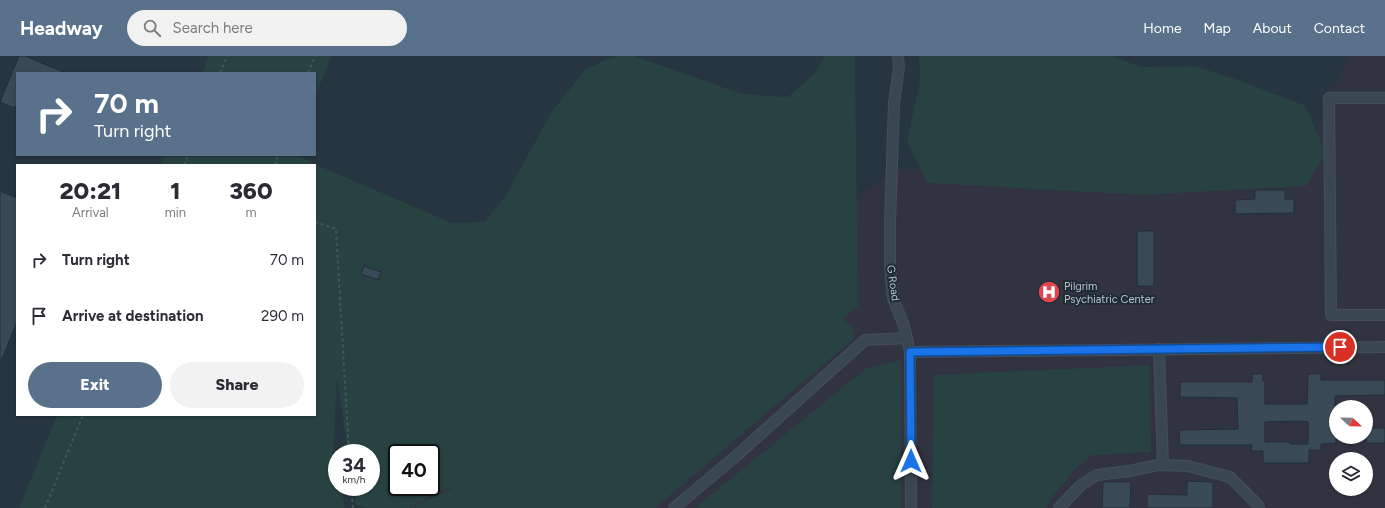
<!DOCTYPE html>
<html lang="en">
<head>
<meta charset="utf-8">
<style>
	:root { --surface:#fff; --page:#f2f2f3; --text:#2b2b33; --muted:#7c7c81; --accent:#59718b }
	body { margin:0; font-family:Figtree,sans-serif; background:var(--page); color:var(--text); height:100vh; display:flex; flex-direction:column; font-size:15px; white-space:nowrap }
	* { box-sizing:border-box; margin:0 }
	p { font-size:13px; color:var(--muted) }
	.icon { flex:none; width:22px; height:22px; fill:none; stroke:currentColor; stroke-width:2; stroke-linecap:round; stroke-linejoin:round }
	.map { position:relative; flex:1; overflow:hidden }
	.panel { position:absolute; left:16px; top:108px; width:300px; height:252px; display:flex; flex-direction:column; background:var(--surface); border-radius:0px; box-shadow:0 1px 3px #0004 }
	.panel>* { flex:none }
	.hud { position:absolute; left:16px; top:16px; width:300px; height:84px; border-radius:0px; box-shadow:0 1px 3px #0004; background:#59718b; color:#fff; overflow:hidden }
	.needle { width:26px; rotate:112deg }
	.buttons { position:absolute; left:1329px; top:344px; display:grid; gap:8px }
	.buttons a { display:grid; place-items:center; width:44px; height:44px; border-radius:50%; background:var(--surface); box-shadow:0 1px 3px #0004; font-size:20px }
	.speed { position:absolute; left:328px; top:388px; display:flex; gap:8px; font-size:20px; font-weight:700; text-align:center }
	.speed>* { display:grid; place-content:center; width:52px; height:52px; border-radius:50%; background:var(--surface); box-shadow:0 1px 3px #0004; line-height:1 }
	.speed small { font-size:10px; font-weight:400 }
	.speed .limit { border:2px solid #111; border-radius:6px; background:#fff; color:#111 }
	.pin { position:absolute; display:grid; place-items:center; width:34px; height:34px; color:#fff; margin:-17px; border:2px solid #fff; border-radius:50%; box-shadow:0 1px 4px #0007 }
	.me { position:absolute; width:44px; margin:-22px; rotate:0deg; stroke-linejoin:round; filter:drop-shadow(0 0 3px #0008) }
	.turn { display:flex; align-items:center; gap:14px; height:84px; padding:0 12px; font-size:18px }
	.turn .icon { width:52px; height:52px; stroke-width:2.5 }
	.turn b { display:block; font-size:28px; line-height:34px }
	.eta { display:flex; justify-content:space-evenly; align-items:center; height:68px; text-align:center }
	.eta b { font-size:24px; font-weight:800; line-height:28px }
	.action { display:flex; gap:8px; margin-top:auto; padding:8px 12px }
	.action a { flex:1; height:46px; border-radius:24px; background:var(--accent); color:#fff; font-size:16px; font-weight:800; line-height:46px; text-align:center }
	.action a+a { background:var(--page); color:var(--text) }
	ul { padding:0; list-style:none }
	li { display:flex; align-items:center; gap:12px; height:56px; padding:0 12px }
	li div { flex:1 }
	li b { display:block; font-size:15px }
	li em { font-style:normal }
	header { display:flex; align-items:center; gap:24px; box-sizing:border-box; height:56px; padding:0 20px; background:var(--accent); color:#fff }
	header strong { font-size:19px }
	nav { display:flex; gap:22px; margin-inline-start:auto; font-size:14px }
	.search { width:280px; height:36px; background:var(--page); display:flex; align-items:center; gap:10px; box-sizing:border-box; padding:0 14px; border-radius:22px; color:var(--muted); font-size:15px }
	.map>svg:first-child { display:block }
	.medical { fill:#323341; fill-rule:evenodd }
	.green { fill:#284141; fill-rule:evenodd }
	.building { fill:#394a56; stroke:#212e38; fill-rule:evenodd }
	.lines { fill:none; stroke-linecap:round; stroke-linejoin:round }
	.minor-casing { stroke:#445059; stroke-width:12 }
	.path { stroke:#425958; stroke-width:2; stroke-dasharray:3 3; stroke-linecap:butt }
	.minor { stroke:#3b4750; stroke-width:10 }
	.route-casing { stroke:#114b97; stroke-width:10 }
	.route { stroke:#1a73e8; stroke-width:7 }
	.labels { text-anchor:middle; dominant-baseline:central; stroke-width:4; stroke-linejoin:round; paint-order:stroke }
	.street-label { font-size:11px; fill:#b7c1cb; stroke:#1f2c36 }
	.poi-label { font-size:11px; fill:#b7c1cb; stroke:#1f2c36; text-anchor:start }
</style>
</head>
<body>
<header>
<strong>Headway</strong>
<div class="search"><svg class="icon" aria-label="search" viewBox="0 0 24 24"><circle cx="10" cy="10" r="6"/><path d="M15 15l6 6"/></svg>Search here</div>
<nav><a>Home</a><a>Map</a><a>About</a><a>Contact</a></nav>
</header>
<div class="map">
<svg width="1385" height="452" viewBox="0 0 1385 452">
	<rect width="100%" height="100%" fill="#263540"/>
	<path class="medical" d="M 1348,0 L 1385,0 L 1385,452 L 389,452 L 431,431 L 431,424 L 897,113 L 1296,120 L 1328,46 L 1326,35 L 1337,26 ZM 1336,351 L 1366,351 L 1366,381 L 1336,381 ZM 1336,403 L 1366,403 L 1366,433 L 1336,433 Z"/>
	<path class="green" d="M 208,0 L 332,0 L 315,40 L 315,17 L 203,17 Z
		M 619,0 L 634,0 L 742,38 L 788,41 L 816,16 L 825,0 L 855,0 L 858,250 L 843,263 L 852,270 L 855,282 L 655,452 L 411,452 L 453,432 L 445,433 L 409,452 L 365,452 L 356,449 L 354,431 L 371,431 L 371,397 L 348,397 L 337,321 L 333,400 L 337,416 L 337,431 L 341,431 L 345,452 L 19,452 L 57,359 L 315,359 L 315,109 L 162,109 L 165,99 L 298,99 L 319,110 L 452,167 L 485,166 L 506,139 L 552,55 L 585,14 L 605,4 ZM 397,397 L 431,397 L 431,431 L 397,431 Z
		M 919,0 L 1112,0 L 1141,11 L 1195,10 L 1241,25 L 1306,50 L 1326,98 L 1306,130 L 1141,139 L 927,127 L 907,85 L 920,25 Z
		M 901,304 L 901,452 L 695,452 L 865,313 Z
		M 1150,309 L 1151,396 L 1092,399 L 1075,413 L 1049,445 L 1047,452 L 932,452 L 934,319 Z"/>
	<path class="building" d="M 19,0 L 25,0 L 66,17 L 17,17 L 17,51 L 15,50 L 14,52 L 0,46 Z
		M 1255,134 L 1285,134 L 1285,143 L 1294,143 L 1294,157 L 1235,158 L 1235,144 L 1255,143 Z
		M 0,135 L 17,142 L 17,266 L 0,308 Z
		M 1137,175 L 1154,175 L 1154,230 L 1137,230 Z
		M 364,210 L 381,216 L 378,224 L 361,218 Z
		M 1252,318 L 1263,318 L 1263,325 L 1265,325 L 1265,348 L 1307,348 L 1308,318 L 1321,318 L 1321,324 L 1385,324 L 1385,339 L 1335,340 L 1336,387 L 1321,388 L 1321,394 L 1309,394 L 1309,407 L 1263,407 L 1263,395 L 1251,395 L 1252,389 L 1180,389 L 1179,374 L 1238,373 L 1237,342 L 1180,341 L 1180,326 L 1252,326 ZM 1300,365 L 1308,366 L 1308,388 L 1290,388 L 1290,386 L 1265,386 L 1265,366 Z
		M 1366,372 L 1385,372 L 1385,387 L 1366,387 Z
		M 1187,425 L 1213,426 L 1213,452 L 1147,452 L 1147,438 L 1187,439 Z
		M 1103,426 L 1131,426 L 1130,452 L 1102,452 Z"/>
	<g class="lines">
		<g class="minor-casing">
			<path id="minor" d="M 898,0 L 899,11 L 894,47 L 890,168 L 890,210 L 893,242 L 904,270 L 910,296 L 911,452
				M 1385,42 L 1329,42 L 1331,259 L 1385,259
				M 1159,293 L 1163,409
				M 910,296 L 1385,291
				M 674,452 L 735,401 L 865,284 L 907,282
				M 1059,452 L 1081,429 L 1097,419 L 1129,415 L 1158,409 L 1188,410 L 1230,421 L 1257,448 L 1259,452"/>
		</g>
		<path class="path" d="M 220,17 L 227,0
			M 308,17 L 315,0
			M 184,109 L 188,99
			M 275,109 L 278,99
			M 315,166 L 336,173 L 349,397
			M 351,431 L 353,452
			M 45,452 L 83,359"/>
		<use href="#minor" class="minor"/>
	</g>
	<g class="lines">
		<g class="route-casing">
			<path id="route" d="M 911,405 L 910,296 L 1340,291"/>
		</g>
		<use href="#route" class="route"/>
	</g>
	<defs>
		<g id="hospital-disc" transform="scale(1.15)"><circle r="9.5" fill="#e0444e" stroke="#1f2c36"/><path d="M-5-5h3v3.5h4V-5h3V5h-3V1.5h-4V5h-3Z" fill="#fff"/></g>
	</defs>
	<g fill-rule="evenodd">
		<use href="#hospital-disc" x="1049" y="236"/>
	</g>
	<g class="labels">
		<g class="street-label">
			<text transform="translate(893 227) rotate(82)">G Road</text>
		</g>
		<g class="poi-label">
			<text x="1064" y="230">Pilgrim<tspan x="1064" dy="13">Psychiatric Center</tspan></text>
		</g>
	</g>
</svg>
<div class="buttons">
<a><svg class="needle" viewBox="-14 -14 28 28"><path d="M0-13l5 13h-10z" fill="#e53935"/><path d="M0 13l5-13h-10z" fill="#7c7c81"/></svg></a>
<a><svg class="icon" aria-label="layers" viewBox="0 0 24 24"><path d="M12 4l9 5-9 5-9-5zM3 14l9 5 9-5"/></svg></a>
</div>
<div class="speed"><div>34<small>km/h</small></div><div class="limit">40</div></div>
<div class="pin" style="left:1340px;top:291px;background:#d93025"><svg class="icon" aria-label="arrive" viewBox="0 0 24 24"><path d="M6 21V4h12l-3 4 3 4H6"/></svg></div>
<svg class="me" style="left:911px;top:405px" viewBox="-20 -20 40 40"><path d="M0-17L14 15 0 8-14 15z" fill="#1a73e8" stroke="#fff" stroke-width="4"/></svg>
<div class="hud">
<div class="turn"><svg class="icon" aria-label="right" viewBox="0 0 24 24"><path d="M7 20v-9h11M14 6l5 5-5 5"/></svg><div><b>70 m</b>Turn right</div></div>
</div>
<section class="panel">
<div class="eta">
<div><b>20:21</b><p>Arrival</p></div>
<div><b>1</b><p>min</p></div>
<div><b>360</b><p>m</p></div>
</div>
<ul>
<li><svg class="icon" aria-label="right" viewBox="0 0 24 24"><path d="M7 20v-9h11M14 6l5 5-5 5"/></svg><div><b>Turn right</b></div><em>70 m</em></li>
<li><svg class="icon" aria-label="arrive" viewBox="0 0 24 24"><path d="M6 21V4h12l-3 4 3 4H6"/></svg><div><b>Arrive at destination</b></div><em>290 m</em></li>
</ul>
<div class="action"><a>Exit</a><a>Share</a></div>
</section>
</div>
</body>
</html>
